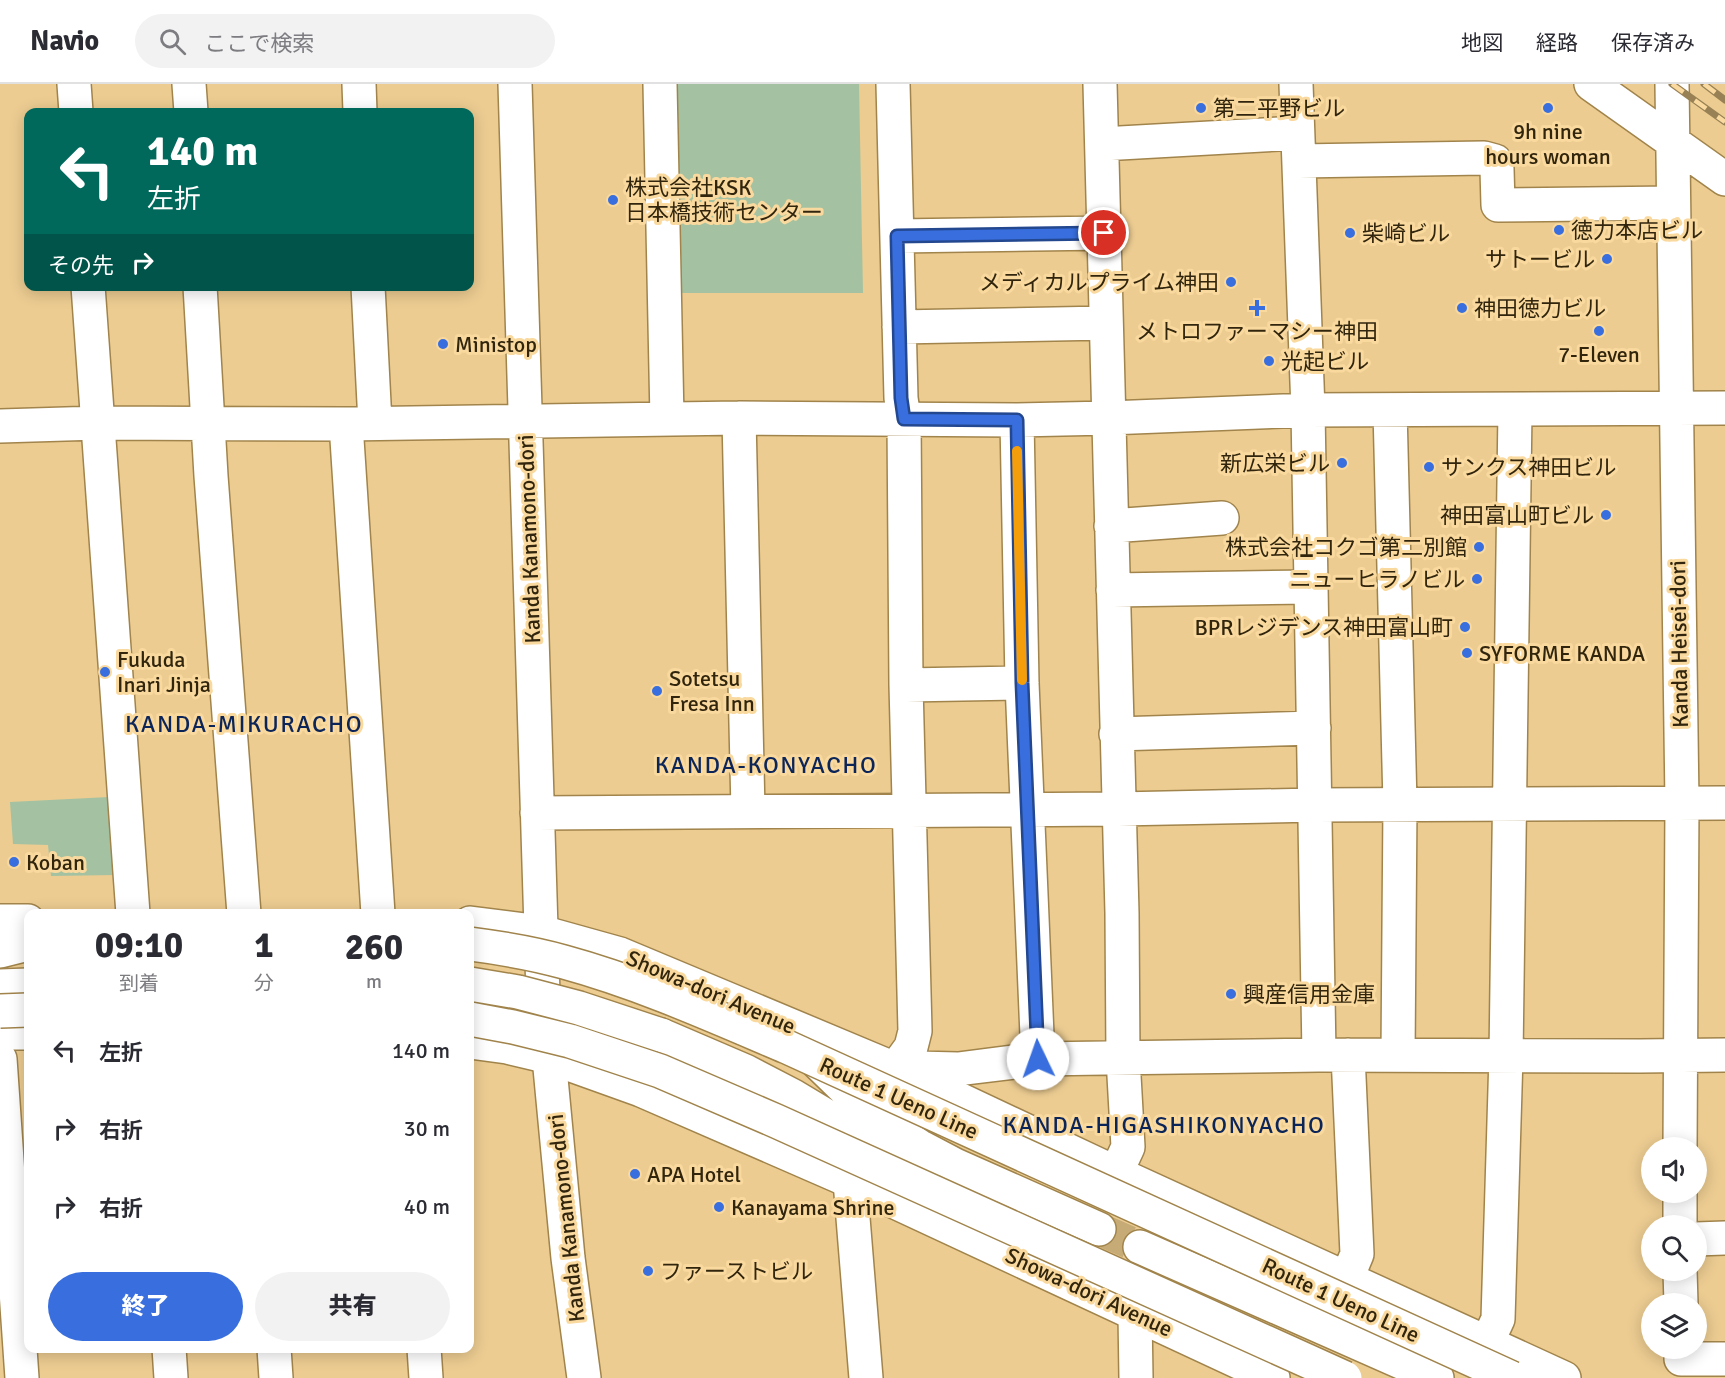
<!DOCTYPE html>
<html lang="ja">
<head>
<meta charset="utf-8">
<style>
	:root { --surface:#fff; --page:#f2f2f3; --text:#2b2b33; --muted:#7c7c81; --line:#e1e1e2; --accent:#386edd }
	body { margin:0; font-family:Signika,"Noto Sans JP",sans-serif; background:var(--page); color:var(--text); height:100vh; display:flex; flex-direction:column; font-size:22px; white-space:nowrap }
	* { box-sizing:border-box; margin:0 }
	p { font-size:20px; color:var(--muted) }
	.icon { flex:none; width:33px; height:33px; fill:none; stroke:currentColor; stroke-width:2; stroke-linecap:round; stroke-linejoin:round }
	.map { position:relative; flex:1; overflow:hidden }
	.panel { position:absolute; left:24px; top:825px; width:450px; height:444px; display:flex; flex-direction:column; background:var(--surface); border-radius:12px; box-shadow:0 3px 15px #0003 }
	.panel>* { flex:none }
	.banner { position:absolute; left:24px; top:24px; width:450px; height:183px; border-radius:12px; box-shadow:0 3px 15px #0003; background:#00695c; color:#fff; overflow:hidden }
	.fabs { position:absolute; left:1641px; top:1053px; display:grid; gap:12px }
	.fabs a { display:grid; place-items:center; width:66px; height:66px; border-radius:50%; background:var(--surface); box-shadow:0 3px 15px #0003; font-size:30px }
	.pin { position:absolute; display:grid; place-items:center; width:51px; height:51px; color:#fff; margin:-26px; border:3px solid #fff; border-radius:50%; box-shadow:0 2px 6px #0007 }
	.me { position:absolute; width:66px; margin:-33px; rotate:357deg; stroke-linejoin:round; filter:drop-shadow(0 0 4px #0008) }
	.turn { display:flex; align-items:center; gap:21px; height:126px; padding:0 24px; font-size:27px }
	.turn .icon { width:78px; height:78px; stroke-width:2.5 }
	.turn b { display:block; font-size:42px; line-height:51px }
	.then { display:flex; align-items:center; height:57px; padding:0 24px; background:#0003; gap:12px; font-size:22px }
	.eta { display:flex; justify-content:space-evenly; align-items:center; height:102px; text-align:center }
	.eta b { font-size:36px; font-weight:800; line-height:42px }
	.button { display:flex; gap:12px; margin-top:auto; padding:12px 24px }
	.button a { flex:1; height:69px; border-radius:36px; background:var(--accent); color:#fff; font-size:24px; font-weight:800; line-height:69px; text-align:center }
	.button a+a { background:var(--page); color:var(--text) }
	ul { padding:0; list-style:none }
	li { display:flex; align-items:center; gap:18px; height:78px; padding:0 24px }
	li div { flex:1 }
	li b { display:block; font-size:22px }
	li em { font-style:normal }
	header { display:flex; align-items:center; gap:36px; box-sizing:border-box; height:84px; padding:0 30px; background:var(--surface); border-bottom:2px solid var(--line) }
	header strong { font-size:28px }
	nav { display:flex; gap:33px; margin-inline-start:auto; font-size:21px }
	.search { width:420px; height:54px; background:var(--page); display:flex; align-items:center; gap:15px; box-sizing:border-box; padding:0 21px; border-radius:33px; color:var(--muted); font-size:22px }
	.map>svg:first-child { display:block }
	.green { fill:#a4c2a1 }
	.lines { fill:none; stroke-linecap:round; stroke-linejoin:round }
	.highway-tunnel { stroke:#c7ab77; stroke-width:33; stroke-dasharray:33 16; stroke-linecap:butt }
	.minor-casing { stroke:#a1844b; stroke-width:36 }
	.highway-casing { stroke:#a1844b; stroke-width:36 }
	.minor { stroke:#fff; stroke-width:33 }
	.highway { stroke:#fff; stroke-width:33 }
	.rail-casing { stroke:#988155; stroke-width:7 }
	.rail { stroke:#f9d99e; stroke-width:4.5; stroke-dasharray:14; stroke-linecap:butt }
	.highway-bridge-casing { stroke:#a1844b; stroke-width:36; stroke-linecap:butt }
	.highway-bridge { stroke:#fff; stroke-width:33 }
	.route-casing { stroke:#244890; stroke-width:15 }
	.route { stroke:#386edd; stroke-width:10 }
	.slow { stroke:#f59e0b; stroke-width:10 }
	.poi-dot { fill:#386edd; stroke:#f9d99e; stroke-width:2 }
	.labels { text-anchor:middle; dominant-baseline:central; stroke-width:6; stroke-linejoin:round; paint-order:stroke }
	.poi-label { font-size:22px; fill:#31250d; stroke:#f9d99e; text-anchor:start }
	.street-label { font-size:22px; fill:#31250d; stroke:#f9d99e }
	.neighbourhood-label { font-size:24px; letter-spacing:1.5px; fill:#0c2559; stroke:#f9d99e }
</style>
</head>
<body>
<header>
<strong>Navio</strong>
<div class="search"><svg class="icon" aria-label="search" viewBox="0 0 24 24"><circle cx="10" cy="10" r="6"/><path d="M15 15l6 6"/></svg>ここで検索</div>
<nav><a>地図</a><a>経路</a><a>保存済み</a></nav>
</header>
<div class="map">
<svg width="1725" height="1294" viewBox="0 0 1725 1294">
	<rect width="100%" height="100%" fill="#eccc91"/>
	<path class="green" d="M 669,0 L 859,0 L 863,209 L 669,209 Z
		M 109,713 L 116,791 L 51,792 L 48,761 L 13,760 L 10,718 Z"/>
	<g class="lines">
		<path class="highway-tunnel" d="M 1099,1145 L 1140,1163"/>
		<g class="minor-casing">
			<path id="minor" d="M 74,0 L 76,28
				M 189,0 L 191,28
				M 359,0 L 360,28
				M 515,0 L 543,910 L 568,1174 L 584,1294
				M 660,0 L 667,335
				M 893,0 L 901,314 L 904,335 L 906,601 L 915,947 L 911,963 L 895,985
				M 1100,0 L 1122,829 L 1123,974 L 1128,1063 L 1116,1089
				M 1296,0 L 1308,326 L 1319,971
				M 1591,0 L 1725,95
				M 1672,0 L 1682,719 L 1680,1064
				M 1102,60 L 1297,49
				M 1299,77 L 1484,74 L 1495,77 L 1497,85 L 1498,121 L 1673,119
				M 897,152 L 1104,149
				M 88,202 L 133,830
				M 200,202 L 211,392 L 244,830
				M 368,202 L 375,339
				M 899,243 L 1106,239
				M 1390,326 L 1400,720 L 1398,971
				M 739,334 L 748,727
				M 1017,336 L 1022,599 L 1038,975
				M 346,340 L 378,830
				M 0,342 L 98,339 L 346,340 L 739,334 L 1017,336 L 1109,334 L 1308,326 L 1725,324
				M 1111,442 L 1222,434
				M 1113,506 L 1311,503
				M 906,601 L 1022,599
				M 1116,650 L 1314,644
				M 537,729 L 1118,725 L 1315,721 L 1725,719
				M 0,975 L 22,1294
				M 895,985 L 917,984 L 958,985 L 1038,975 L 1106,974 L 1319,971 L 1640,972 L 1725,971
				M 850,1097 L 866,1294
				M 1680,1142 L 1680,1108
				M 1696,1155 L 1725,1154
				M 1680,1186 L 1681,1220
				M 1347,1194 L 1357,1170 L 1348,971
				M 1135,1230 L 1136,1294
				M 1487,1259 L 1498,1235 L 1506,972 L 1515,326
				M 169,1264 L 171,1294
				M 274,1264 L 276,1294
				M 424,1264 L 426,1294
				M 1681,1275 L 1725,1275"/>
		</g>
		<g class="highway-casing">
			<path id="highway" d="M 0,837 L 28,837
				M 470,839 L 541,848 L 620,870 L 895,985 L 1116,1089 L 1564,1294
				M 0,867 L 28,860
				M 0,902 L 28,901
				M 0,949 L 28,949
				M 661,951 L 745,987 L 793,1012 L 923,1090
				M 470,958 L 507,963 L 549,973 L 641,1006 L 850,1097 L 1273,1294
				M 816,977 L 853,1013 L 883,1038 L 919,1062 L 955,1081 L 1099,1145
				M 1140,1163 L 1437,1294"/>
		</g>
		<use href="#minor" class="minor"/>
		<use href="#highway" class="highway"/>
		<g class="rail-casing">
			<path id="rail" d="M 1672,0 L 1725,38
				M 1704,0 L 1725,16"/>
		</g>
		<use href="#rail" class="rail"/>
		<g class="highway-bridge-casing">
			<path id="highway-bridge" d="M 470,860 C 501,864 533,869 564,878 C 641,899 714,932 787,963 L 1512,1294
				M 470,900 L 518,908 L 579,924 L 661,951
				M 0,927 L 28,926
				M 470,935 L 513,943 L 570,957 L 660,987 L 776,1037 L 1345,1294"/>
		</g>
		<use href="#highway-bridge" class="highway-bridge"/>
	</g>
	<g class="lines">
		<g class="route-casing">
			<path id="route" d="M 1038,975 L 1022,599 L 1017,336 L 904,335 L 901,314 L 897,152 L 1104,149"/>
		</g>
		<use href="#route" class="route"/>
		<path class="slow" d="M 1017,367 L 1022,596"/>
	</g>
	<g class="poi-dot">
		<circle cx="1201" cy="24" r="6"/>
		<circle cx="1548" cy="24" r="6"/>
		<circle cx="613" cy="116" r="6"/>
		<circle cx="1559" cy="146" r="6"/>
		<circle cx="1350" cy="149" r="6"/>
		<circle cx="1607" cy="175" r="6"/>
		<circle cx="1231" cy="198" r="6"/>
		<path d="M1254 215h6v6h6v6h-6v6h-6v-6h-6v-6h6z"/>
		<circle cx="1462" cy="224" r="6"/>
		<circle cx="1599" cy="247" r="6"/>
		<circle cx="443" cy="260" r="6"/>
		<circle cx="1269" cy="277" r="6"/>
		<circle cx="1342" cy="379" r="6"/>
		<circle cx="1429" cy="383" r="6"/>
		<circle cx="1606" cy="431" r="6"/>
		<circle cx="1479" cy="463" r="6"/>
		<circle cx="1477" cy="495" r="6"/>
		<circle cx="1465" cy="543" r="6"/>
		<circle cx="1467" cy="569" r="6"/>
		<circle cx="105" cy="588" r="6"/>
		<circle cx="657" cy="607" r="6"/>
		<circle cx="14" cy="778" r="6"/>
		<circle cx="1231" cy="910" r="6"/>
		<circle cx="635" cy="1090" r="6"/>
		<circle cx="719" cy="1123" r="6"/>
		<circle cx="648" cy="1187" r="6"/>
	</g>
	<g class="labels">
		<g class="poi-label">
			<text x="1213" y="24">第二平野ビル</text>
			<text x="1548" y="47" text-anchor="middle">9h nine<tspan x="1548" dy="25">hours woman</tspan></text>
			<text x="625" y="103">株式会社KSK<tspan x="625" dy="25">日本橋技術センター</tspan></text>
			<text x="1571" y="146">徳力本店ビル</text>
			<text x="1362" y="149">柴崎ビル</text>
			<text x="1595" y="175" text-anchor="end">サトービル</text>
			<text x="1219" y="198" text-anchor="end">メディカルプライム神田</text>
			<text x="1474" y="224">神田徳力ビル</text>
			<text x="1257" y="247" text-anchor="middle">メトロファーマシー神田</text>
			<text x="455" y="260">Ministop</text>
			<text x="1599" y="270" text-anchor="middle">7-Eleven</text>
			<text x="1281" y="277">光起ビル</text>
			<text x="1330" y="379" text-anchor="end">新広栄ビル</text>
			<text x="1441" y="383">サンクス神田ビル</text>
			<text x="1594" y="431" text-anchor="end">神田富山町ビル</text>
			<text x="1467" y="463" text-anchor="end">株式会社コクゴ第二別館</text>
			<text x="1465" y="495" text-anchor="end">ニューヒラノビル</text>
			<text x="1453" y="543" text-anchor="end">BPRレジデンス神田富山町</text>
			<text x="1479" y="569">SYFORME KANDA</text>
			<text x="117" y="575">Fukuda<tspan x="117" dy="25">Inari Jinja</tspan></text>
			<text x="669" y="594">Sotetsu<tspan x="669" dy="25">Fresa Inn</tspan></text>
			<text x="26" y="778">Koban</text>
			<text x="1243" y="910">興産信用金庫</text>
			<text x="647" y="1090">APA Hotel</text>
			<text x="731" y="1123">Kanayama Shrine</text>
			<text x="660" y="1187">ファーストビル</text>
		</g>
		<g class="street-label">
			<text transform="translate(529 455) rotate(-92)">Kanda Kanamono-dori</text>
			<text transform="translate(1679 560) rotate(-91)">Kanda Heisei-dori</text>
			<text transform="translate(711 908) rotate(23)">Showa-dori Avenue</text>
			<text transform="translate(899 1014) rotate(24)">Route 1 Ueno Line</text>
			<text transform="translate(566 1134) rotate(-96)">Kanda Kanamono-dori</text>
			<text transform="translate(1089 1208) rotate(25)">Showa-dori Avenue</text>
			<text transform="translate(1341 1216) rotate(25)">Route 1 Ueno Line</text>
		</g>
		<g class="neighbourhood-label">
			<text x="244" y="640">KANDA-MIKURACHO</text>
			<text x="766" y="681">KANDA-KONYACHO</text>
			<text x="1164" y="1041">KANDA-HIGASHIKONYACHO</text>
		</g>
	</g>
</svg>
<div class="fabs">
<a><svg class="icon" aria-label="sound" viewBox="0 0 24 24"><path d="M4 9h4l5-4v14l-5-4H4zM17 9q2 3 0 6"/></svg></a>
<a><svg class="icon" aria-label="search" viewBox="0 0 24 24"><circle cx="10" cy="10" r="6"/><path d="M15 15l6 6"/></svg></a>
<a><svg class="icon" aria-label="layers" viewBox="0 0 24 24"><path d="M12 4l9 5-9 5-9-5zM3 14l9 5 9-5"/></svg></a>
</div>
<div class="pin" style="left:1104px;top:149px;background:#d93025"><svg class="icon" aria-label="arrive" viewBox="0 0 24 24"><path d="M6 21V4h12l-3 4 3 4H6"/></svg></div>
<svg class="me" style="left:1038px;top:975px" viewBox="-20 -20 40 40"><circle r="19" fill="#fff"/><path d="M0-13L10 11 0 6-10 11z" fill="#386edd"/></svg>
<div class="banner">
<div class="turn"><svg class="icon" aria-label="left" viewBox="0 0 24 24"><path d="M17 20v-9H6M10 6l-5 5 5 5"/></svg><div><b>140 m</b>左折</div></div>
<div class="then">その先<svg class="icon" aria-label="right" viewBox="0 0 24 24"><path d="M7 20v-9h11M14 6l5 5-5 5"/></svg></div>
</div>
<section class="panel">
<div class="eta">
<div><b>09:10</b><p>到着</p></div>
<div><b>1</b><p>分</p></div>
<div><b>260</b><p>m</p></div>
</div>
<ul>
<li><svg class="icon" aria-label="left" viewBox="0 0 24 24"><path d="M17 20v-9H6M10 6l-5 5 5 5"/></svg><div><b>左折</b></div><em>140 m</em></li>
<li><svg class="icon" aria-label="right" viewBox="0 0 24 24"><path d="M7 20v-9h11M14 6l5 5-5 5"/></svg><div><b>右折</b></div><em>30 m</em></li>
<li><svg class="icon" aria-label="right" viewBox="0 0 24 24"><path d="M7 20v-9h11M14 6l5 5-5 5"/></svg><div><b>右折</b></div><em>40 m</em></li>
</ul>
<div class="button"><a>終了</a><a>共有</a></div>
</section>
</div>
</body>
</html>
